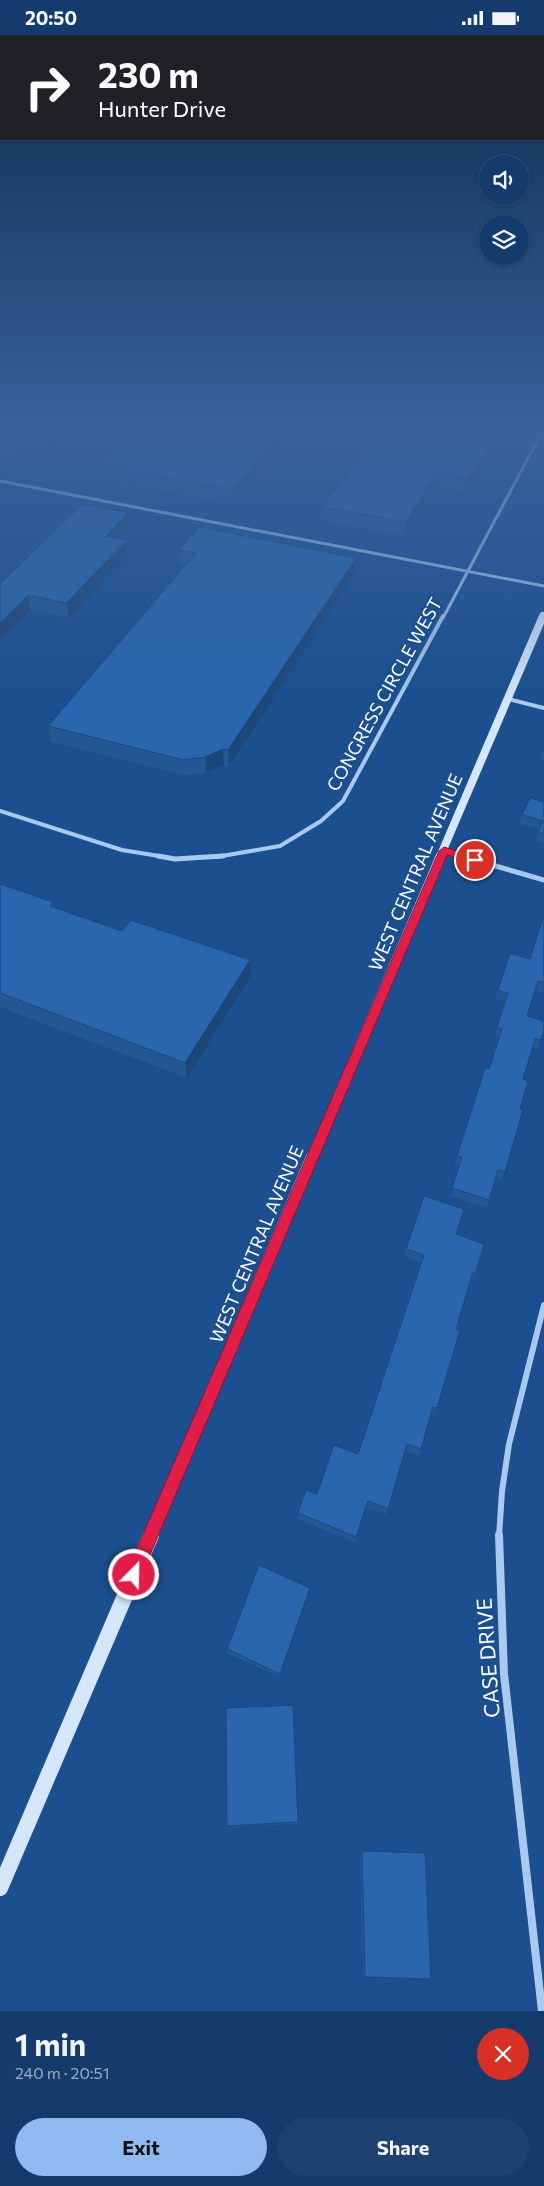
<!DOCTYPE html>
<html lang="en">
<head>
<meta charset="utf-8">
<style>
	:root { --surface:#143b6b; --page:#1d4271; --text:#f1f3f6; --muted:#9dadc1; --line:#33557e; --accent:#90b9f0 }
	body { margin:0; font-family:Commissioner,sans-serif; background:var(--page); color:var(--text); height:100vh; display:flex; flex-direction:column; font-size:19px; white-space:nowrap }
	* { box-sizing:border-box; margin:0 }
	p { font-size:16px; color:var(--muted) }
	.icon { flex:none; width:28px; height:28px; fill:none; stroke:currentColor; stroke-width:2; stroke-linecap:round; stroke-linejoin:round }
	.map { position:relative; height:1976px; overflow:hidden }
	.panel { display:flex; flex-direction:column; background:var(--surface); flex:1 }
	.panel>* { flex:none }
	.banner { position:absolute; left:0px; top:0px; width:545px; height:105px; box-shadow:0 1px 4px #0004,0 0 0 1px var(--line); background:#202124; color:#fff; overflow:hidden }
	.tools { position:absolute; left:479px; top:120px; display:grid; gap:10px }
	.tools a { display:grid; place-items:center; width:50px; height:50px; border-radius:50%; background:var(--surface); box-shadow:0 1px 4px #0004,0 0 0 1px var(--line); font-size:25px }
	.pin { position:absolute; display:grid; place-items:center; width:42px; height:42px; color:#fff; margin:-21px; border:2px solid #fff; border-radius:50%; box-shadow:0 1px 5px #0007 }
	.me { position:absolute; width:55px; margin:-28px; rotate:23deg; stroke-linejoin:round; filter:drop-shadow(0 0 4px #0008) }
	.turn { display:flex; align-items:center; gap:18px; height:105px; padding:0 15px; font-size:22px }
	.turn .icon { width:65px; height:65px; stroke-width:2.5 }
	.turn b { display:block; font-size:35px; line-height:42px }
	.round { display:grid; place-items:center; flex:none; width:52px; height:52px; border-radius:26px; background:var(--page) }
	.summary { display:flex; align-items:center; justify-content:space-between; height:85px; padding:0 15px }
	h1 { font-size:30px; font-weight:700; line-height:38px }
	.cta { display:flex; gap:10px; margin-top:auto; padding:10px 15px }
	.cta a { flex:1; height:58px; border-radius:30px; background:var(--accent); color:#111; font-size:20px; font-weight:700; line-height:58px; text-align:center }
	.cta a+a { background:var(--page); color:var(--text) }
	.status { display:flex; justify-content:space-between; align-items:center; height:35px; padding:0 25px; background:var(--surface); direction:ltr }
	.status svg { height:14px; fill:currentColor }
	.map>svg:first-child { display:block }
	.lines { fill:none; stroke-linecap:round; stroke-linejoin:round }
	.street-far4 { stroke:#a9c9ee; stroke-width:3 }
	.street-far3 { stroke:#a9c9ee; stroke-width:4 }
	.street-far2 { stroke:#a9c9ee; stroke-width:5 }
	.street-far1 { stroke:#a9c9ee; stroke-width:6 }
	.street { stroke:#a9c9ee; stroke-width:8 }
	.secondary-far4 { stroke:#d6e6fa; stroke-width:6 }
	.secondary-far3 { stroke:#d6e6fa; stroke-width:8 }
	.secondary-far2 { stroke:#d6e6fa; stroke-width:10 }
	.secondary-far1 { stroke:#d6e6fa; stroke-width:12 }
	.secondary { stroke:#d6e6fa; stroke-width:16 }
	.wall { fill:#245895 }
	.shaded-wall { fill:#1d4779 }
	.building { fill:#2a66ad; stroke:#1d4779 }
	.route { fill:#e11d48; stroke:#92132f }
	.labels { text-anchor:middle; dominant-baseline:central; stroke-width:5; stroke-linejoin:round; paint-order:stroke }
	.street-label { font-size:18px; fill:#fff; stroke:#1b4f8f }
	.near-street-label { font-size:21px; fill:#fff; stroke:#1b4f8f }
</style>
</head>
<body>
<div class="status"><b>20:50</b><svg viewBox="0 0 49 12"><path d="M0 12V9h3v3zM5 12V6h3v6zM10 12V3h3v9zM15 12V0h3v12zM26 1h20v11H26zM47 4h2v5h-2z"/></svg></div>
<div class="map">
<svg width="544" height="1976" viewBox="0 0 544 1976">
	<rect width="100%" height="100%" fill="#1b4f8f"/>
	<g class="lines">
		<path class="street-far4" d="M 0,446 L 544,551
			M 443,583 L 544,393"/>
		<path class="street-far3" d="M 508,664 L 544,673
			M 0,776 L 122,815 L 165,822
			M 443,816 L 465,822
			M 216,822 L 280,811 L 321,786 L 343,766 L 443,581"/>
		<path class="street-far2" d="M 158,821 L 175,824 L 223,821
			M 461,821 L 544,845"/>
		<path class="street-far1" d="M 499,1502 L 502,1456 L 509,1409 L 544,1270"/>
		<path class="street" d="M 499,1500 L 504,1639 L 542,1976"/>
		<path class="secondary-far4" d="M 543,583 L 544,580"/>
		<path class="secondary-far3" d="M 440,822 L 543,581"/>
		<path class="secondary-far2" d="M 312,1123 L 441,821"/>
		<path class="secondary-far1" d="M 150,1502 L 312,1122"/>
		<path class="secondary" d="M 0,1853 L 151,1500"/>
	</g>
	<path class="wall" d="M 0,391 L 79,391 L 39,426 L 18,429 L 0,426 Z
		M 141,391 L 289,391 L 289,403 L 233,469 L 101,445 L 100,430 Z
		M 505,391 L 467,457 L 435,452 L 404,501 L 321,486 L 322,472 Z
		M 128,478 L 130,493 L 120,503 L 128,520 L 69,583 L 31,575 L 0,549 Z
		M 179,515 L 355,538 L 229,731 L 224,730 L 206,738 L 184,740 L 51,707 L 48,691 L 185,531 L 180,530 Z
		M 544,714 L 544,725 L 541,724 Z
		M 544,767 L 544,809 L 536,806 L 539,794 L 520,789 L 522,780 Z
		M 0,849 L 53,867 L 54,872 L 251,941 L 187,1043 L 0,972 Z
		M 544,880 L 544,958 L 535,955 L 527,981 L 544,995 L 538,1014 L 533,1012 L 523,1044 L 520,1074 L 523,1075 L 502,1145 L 496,1143 L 487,1173 L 450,1161 L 459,1130 L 455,1129 L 457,1121 L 489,1034 L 499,1002 L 495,1001 L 506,966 L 495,964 L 498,955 L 530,924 Z
		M 456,1200 L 484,1209 L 473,1246 L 471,1245 L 456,1294 L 434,1380 L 431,1379 L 419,1421 L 405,1416 L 386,1480 L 366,1472 L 355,1507 L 297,1484 L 298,1478 L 358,1419 L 422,1228 L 405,1222 L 406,1214 Z
		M 309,1557 L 280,1642 L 227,1618 L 227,1614 Z
		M 298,1787 L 297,1789 L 228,1792 L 227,1791 Z
		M 362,1816 L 365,1942 L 363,1941 L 360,1817 Z"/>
	<path class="shaded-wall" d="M 61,391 L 79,391 L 39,426 L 18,429 L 15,415 Z
		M 287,391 L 289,391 L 289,403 L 233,469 L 233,454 Z
		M 500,391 L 505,391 L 467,457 L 469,443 Z
		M 437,438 L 435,452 L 404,501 L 405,487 Z
		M 128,478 L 130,493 L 108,516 L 106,501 Z
		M 127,505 L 128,520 L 69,583 L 66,568 Z
		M 356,523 L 355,538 L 229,731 L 228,715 Z
		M 28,560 L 31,575 L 0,607 L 0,588 Z
		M 223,714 L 224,730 L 206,738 L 205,722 Z
		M 250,925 L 251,941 L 187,1043 L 185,1028 Z
		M 310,1553 L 309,1557 L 280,1642 L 280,1639 Z"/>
	<path class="building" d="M 0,391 L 61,391 L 37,412 L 15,415 L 0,412 Z
		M 141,391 L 287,391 L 233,454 L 100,430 Z
		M 383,391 L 500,391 L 469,443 L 437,438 L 405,487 L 322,472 Z
		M 83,469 L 128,478 L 106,501 L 127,505 L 66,568 L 28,560 L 0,588 L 0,549 Z
		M 199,492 L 356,523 L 228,715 L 223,714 L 205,722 L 183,725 L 48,691 L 196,518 L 179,515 Z
		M 530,763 L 544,767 L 544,799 L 538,797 L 543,786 L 522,780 Z
		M 0,849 L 53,867 L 50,871 L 122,896 L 131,885 L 250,925 L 185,1028 L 0,958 Z
		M 544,880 L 544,948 L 538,946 L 527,981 L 544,986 L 544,995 L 541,1005 L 535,1004 L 523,1044 L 528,1046 L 520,1074 L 523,1075 L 505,1137 L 498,1135 L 489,1165 L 452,1153 L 462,1122 L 457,1121 L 485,1033 L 489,1034 L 502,994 L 497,992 L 508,958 L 498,955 L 510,918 L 530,924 Z
		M 424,1161 L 464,1174 L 456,1199 L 484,1209 L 476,1237 L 473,1237 L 456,1294 L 460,1295 L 437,1373 L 433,1372 L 421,1414 L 407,1409 L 388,1474 L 368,1466 L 356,1502 L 298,1478 L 306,1455 L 317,1459 L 334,1410 L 358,1419 L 424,1220 L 406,1214 Z
		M 259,1530 L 310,1553 L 280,1639 L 227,1614 Z
		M 293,1670 L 298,1787 L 227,1791 L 226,1673 Z
		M 362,1816 L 425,1818 L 431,1944 L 365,1942 Z"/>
	<linearGradient id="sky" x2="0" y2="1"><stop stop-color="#0f2b4f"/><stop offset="0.59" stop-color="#39639b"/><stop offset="1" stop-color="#39639b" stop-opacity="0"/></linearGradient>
	<rect width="544" height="668" fill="url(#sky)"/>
	<path class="route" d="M 444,812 L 478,823 L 480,825 L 475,828 L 447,820 L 139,1546 L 134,1548 L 128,1546 L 125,1540 L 128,1534 L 439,816 Z"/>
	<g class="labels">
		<g class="street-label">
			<text transform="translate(384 659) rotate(-61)">CONGRESS CIRCLE WEST</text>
			<text transform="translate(415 837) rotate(-67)">WEST CENTRAL AVENUE</text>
			<text transform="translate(256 1209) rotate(-67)">WEST CENTRAL AVENUE</text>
		</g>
		<g class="near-street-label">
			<text transform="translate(487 1623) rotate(-94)">CASE DRIVE</text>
		</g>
	</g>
</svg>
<div class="tools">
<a><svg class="icon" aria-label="sound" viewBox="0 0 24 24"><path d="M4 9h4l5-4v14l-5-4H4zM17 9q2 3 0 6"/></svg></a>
<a><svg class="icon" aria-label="layers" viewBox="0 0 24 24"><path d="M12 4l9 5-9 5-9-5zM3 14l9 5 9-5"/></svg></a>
</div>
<div class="pin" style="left:475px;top:825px;background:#d93025"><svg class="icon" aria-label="arrive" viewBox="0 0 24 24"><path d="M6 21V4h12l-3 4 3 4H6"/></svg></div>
<svg class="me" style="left:134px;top:1540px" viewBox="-20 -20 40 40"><circle r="17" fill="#e11d48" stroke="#fff" stroke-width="3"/><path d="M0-11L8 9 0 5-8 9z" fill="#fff"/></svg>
<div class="banner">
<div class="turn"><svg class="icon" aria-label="right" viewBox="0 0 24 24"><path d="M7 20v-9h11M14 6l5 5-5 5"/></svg><div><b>230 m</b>Hunter Drive</div></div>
</div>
</div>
<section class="panel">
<div class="summary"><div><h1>1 min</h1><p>240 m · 20:51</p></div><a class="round" style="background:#d93025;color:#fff"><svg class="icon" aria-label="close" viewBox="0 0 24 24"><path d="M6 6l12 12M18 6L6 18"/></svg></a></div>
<div class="cta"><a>Exit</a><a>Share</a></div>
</section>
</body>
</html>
